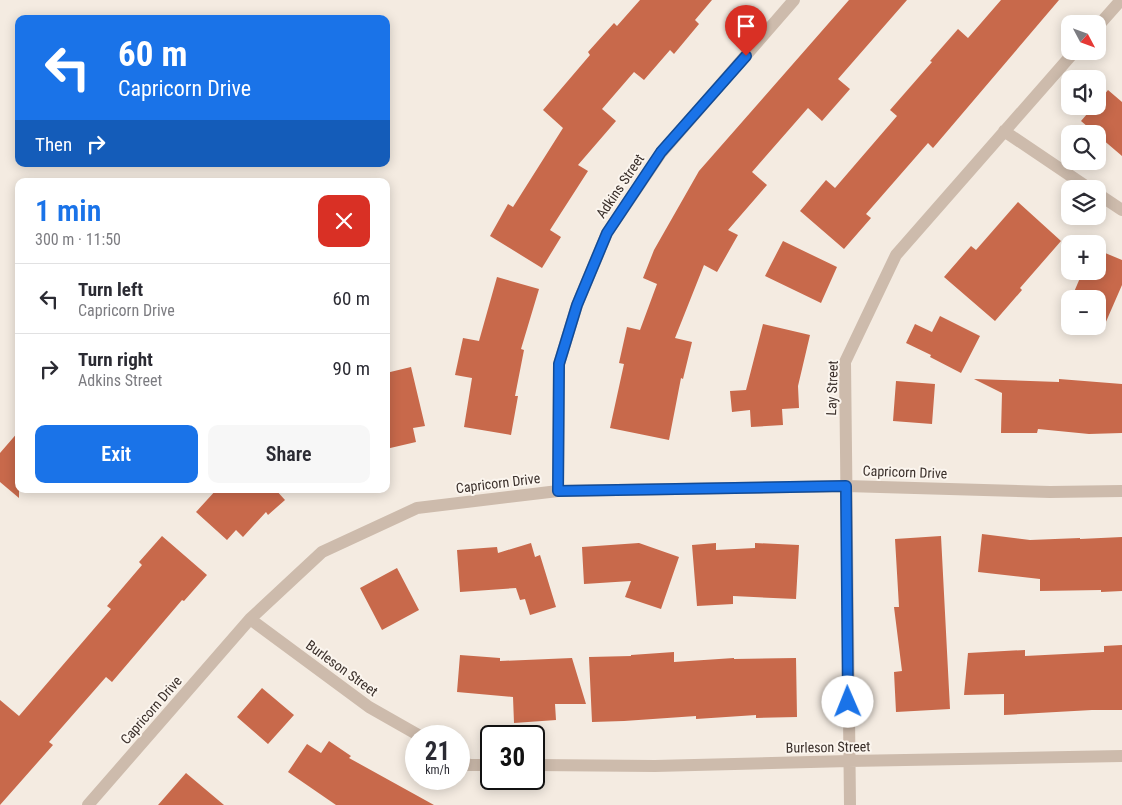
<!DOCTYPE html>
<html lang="en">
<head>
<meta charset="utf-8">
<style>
	:root { --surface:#fff; --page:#f7f7f7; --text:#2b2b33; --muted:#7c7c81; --line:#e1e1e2; --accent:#1a73e8 }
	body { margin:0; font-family:"Roboto Condensed",sans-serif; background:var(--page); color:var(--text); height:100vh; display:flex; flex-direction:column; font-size:19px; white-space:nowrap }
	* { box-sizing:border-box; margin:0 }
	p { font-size:16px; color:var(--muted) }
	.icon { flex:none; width:28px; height:28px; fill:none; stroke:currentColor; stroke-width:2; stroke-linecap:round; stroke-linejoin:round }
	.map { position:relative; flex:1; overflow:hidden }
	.details { position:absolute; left:15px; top:178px; width:375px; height:315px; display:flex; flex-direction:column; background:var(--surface); border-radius:10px; box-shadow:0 2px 12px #0003 }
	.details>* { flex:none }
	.guide { position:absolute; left:15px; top:15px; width:375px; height:152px; border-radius:10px; box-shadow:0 2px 12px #0003; background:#1a73e8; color:#fff; overflow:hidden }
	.needle { width:32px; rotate:131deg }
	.controls { position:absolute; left:1061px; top:15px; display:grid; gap:10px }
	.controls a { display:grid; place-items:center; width:45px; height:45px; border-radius:10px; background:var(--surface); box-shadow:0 2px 12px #0003; font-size:25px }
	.speed { position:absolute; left:405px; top:725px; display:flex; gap:10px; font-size:25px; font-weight:700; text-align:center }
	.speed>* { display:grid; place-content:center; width:65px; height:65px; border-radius:50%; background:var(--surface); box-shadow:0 2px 12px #0003; line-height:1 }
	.speed small { font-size:12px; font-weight:400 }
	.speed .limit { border:2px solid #111; border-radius:8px; background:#fff; color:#111 }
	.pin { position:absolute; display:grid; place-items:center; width:42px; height:42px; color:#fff; margin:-51px -21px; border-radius:50% 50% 50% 0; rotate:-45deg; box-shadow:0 0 5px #0007 }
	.pin .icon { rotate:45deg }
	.me { position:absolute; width:55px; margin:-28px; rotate:359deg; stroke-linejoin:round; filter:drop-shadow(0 0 4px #0008) }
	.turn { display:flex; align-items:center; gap:18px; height:105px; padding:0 20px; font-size:22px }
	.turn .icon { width:65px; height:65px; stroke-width:2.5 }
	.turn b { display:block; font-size:35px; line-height:42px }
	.then { display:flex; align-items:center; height:48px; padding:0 20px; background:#0003; gap:10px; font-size:19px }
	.round { display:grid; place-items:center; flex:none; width:52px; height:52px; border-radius:10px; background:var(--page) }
	.head { display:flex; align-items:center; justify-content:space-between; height:85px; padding:0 20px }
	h1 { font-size:30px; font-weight:600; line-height:38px; color:var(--accent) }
	.action { display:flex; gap:10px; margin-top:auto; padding:10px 20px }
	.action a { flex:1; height:58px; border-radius:10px; background:var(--accent); color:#fff; font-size:20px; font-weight:600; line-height:58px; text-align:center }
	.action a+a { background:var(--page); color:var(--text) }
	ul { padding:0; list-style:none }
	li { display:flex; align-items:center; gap:15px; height:70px; padding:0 20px; border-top:1px solid var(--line) }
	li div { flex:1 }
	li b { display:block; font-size:19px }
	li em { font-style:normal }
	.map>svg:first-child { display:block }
	.building { fill:#c8694b }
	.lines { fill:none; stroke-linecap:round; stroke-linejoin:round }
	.minor { stroke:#cdbbac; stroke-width:12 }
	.route-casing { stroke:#114b97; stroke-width:12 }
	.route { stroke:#1a73e8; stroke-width:9 }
	.labels { text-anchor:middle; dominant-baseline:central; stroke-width:4; stroke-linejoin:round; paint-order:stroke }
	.street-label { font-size:14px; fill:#3b302b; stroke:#fbf5ee }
</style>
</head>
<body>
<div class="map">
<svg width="1122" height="805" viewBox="0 0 1122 805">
	<rect width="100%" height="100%" fill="#f4ebe1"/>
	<path class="building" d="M 640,0 L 712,0 L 695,20 L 699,24 L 674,54 L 670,50 L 644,80 L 634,72 L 602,109 L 616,121 L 578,165 L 588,171 L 550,230 L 561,237 L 542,268 L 490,236 L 508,204 L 513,207 L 563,128 L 543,110 L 590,55 L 588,52 L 614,23 L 617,26 Z
		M 849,0 L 907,0 L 838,79 L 850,89 L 822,121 L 808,108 L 752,172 L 767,185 L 728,230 L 738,235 L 717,272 L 704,265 L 675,338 L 692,342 L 683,379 L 681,378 L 669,440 L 610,428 L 624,364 L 619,363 L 627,327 L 640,330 L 657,284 L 643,278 L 654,250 L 699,171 Z
		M 1001,0 L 1059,0 L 933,148 L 928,143 L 866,214 L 871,218 L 844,249 L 800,211 L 826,180 L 835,188 L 897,116 L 890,110 L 932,62 L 930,61 L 958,29 L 968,38 Z
		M 1108,90 L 1122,102 L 1122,156 L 1081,121 L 1094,106 L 1098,106 L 1098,102 Z
		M 1018,202 L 1061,241 L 1020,288 L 1022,290 L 995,321 L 944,277 L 971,246 L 976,250 Z
		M 783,241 L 837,267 L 821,303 L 765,276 Z
		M 1098,250 L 1122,260 L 1122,285 L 1105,324 L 1098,321 L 1098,299 L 1071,299 L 1083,271 L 1098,271 Z
		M 497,277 L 539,289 L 521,349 L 524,350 L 515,396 L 518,396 L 511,435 L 464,427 L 472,378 L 455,375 L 463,338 L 479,341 Z
		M 940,316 L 980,336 L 961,373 L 930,357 L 931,355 L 906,343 L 915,324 L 932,332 Z
		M 763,324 L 810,335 L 798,386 L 799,408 L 782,409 L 783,425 L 751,427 L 750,410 L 732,412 L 730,391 L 746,390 Z
		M 411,367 L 425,426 L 413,428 L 416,442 L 386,449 L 386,373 Z
		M 974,379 L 1059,382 L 1059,379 L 1122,384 L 1122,433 L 1089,434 L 1038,429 L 1037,433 L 1001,433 L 1002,393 Z
		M 896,381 L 935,384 L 932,424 L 893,421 Z
		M 19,431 L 19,498 L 0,482 L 0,453 Z
		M 217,489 L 275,489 L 285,500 L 268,515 L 266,512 L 243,537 L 236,530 L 227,540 L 196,512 Z
		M 982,534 L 1030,540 L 1080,538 L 1080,539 L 1122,537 L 1122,591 L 1101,592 L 1101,590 L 1040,591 L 1040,579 L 978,572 Z
		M 162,536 L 207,575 L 184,601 L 182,600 L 112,682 L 106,677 L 49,742 L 53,745 L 0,805 L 0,700 L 19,716 L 111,609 L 107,606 L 142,565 L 139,562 Z
		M 941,536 L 950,709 L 896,712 L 894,672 L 902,671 L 894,607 L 899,607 L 895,539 Z
		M 531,543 L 535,557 L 540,555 L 556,607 L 530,615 L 525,599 L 520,600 L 516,588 L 460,592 L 457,550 L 497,547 L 498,553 Z
		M 639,543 L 679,557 L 661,609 L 625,597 L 631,581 L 584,584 L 582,547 Z
		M 716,543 L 716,550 L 755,548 L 755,543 L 799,545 L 796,599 L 733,596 L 733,604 L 697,606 L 692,545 Z
		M 397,568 L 419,610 L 382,630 L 360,588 Z
		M 1122,645 L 1122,710 L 1092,710 L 1004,715 L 1004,694 L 964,695 L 968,653 L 1025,650 L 1025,656 L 1104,652 L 1104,646 Z
		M 674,652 L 674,662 L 734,658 L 734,659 L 796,658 L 797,717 L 756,718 L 756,715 L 696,719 L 696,716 L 624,721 L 592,722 L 589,657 L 631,656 L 631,655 Z
		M 460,655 L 500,658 L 500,661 L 572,658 L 586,704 L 555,704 L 556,720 L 514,723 L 513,697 L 457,692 Z
		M 262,688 L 294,715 L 268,744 L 237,717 Z
		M 329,741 L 351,756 L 349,758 L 434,805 L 336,805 L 288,772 L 307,744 L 321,753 Z
		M 186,773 L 224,805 L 158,805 Z"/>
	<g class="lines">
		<path class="minor" d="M 1098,26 L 1121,0
			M 1004,131 L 1090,189
			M 1098,194 L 1122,210
			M 558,491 L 559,364 L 577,305 L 607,233 L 661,153 L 794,0
			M 250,619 L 369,707 L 420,736
			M 459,759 L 469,765 L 491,765
			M 534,765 L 655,766 L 849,761 L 1122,756
			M 88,805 L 250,619 L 322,552 L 417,508 L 558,491 L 846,486 L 1050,492 L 1122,491
			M 850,805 L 845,362 L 896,255 L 1075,51"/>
	</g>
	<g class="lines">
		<g class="route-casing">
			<path id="route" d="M 746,56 L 661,152 L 607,233 L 577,305 L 559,364 L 558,491 L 846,486 L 848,702"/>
		</g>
		<use href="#route" class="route"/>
	</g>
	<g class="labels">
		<g class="street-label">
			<text transform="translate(620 186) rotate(-56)">Adkins Street</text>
			<text transform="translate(832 388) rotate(-88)">Lay Street</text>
			<text transform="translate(905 472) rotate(2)">Capricorn Drive</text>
			<text transform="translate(498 483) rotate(-7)">Capricorn Drive</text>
			<text transform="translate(342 668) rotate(36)">Burleson Street</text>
			<text transform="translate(151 710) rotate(-49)">Capricorn Drive</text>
			<text transform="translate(828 747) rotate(-1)">Burleson Street</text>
		</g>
	</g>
</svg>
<div class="controls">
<a><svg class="needle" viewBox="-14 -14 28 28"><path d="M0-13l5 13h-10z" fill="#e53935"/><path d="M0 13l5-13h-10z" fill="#7c7c81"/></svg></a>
<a><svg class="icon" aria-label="sound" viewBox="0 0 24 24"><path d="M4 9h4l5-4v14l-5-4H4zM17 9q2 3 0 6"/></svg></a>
<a><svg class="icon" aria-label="search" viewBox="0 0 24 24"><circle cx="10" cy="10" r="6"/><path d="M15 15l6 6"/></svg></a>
<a><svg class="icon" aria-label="layers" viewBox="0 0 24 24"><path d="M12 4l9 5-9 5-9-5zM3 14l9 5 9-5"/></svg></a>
<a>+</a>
<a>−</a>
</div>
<div class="speed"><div>21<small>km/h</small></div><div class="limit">30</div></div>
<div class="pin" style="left:746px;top:56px;background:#d93025"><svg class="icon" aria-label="arrive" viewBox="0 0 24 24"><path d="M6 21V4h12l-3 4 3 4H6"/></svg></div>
<svg class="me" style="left:848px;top:702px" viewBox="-20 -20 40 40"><circle r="19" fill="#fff"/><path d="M0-13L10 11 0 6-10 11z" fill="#1a73e8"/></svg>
<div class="guide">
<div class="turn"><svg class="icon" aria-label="left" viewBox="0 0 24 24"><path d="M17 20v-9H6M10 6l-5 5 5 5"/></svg><div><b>60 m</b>Capricorn Drive</div></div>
<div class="then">Then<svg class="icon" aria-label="right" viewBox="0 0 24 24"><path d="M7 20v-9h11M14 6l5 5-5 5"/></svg></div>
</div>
<section class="details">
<div class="head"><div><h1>1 min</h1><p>300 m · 11:50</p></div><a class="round" style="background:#d93025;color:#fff"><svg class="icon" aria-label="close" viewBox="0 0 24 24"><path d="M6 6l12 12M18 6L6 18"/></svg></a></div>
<ul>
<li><svg class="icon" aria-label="left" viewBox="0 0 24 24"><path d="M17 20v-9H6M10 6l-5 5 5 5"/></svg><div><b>Turn left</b><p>Capricorn Drive</p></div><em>60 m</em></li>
<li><svg class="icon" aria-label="right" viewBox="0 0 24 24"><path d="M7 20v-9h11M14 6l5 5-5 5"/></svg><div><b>Turn right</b><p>Adkins Street</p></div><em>90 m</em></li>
</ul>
<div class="action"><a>Exit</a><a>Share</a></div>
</section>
</div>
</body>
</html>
